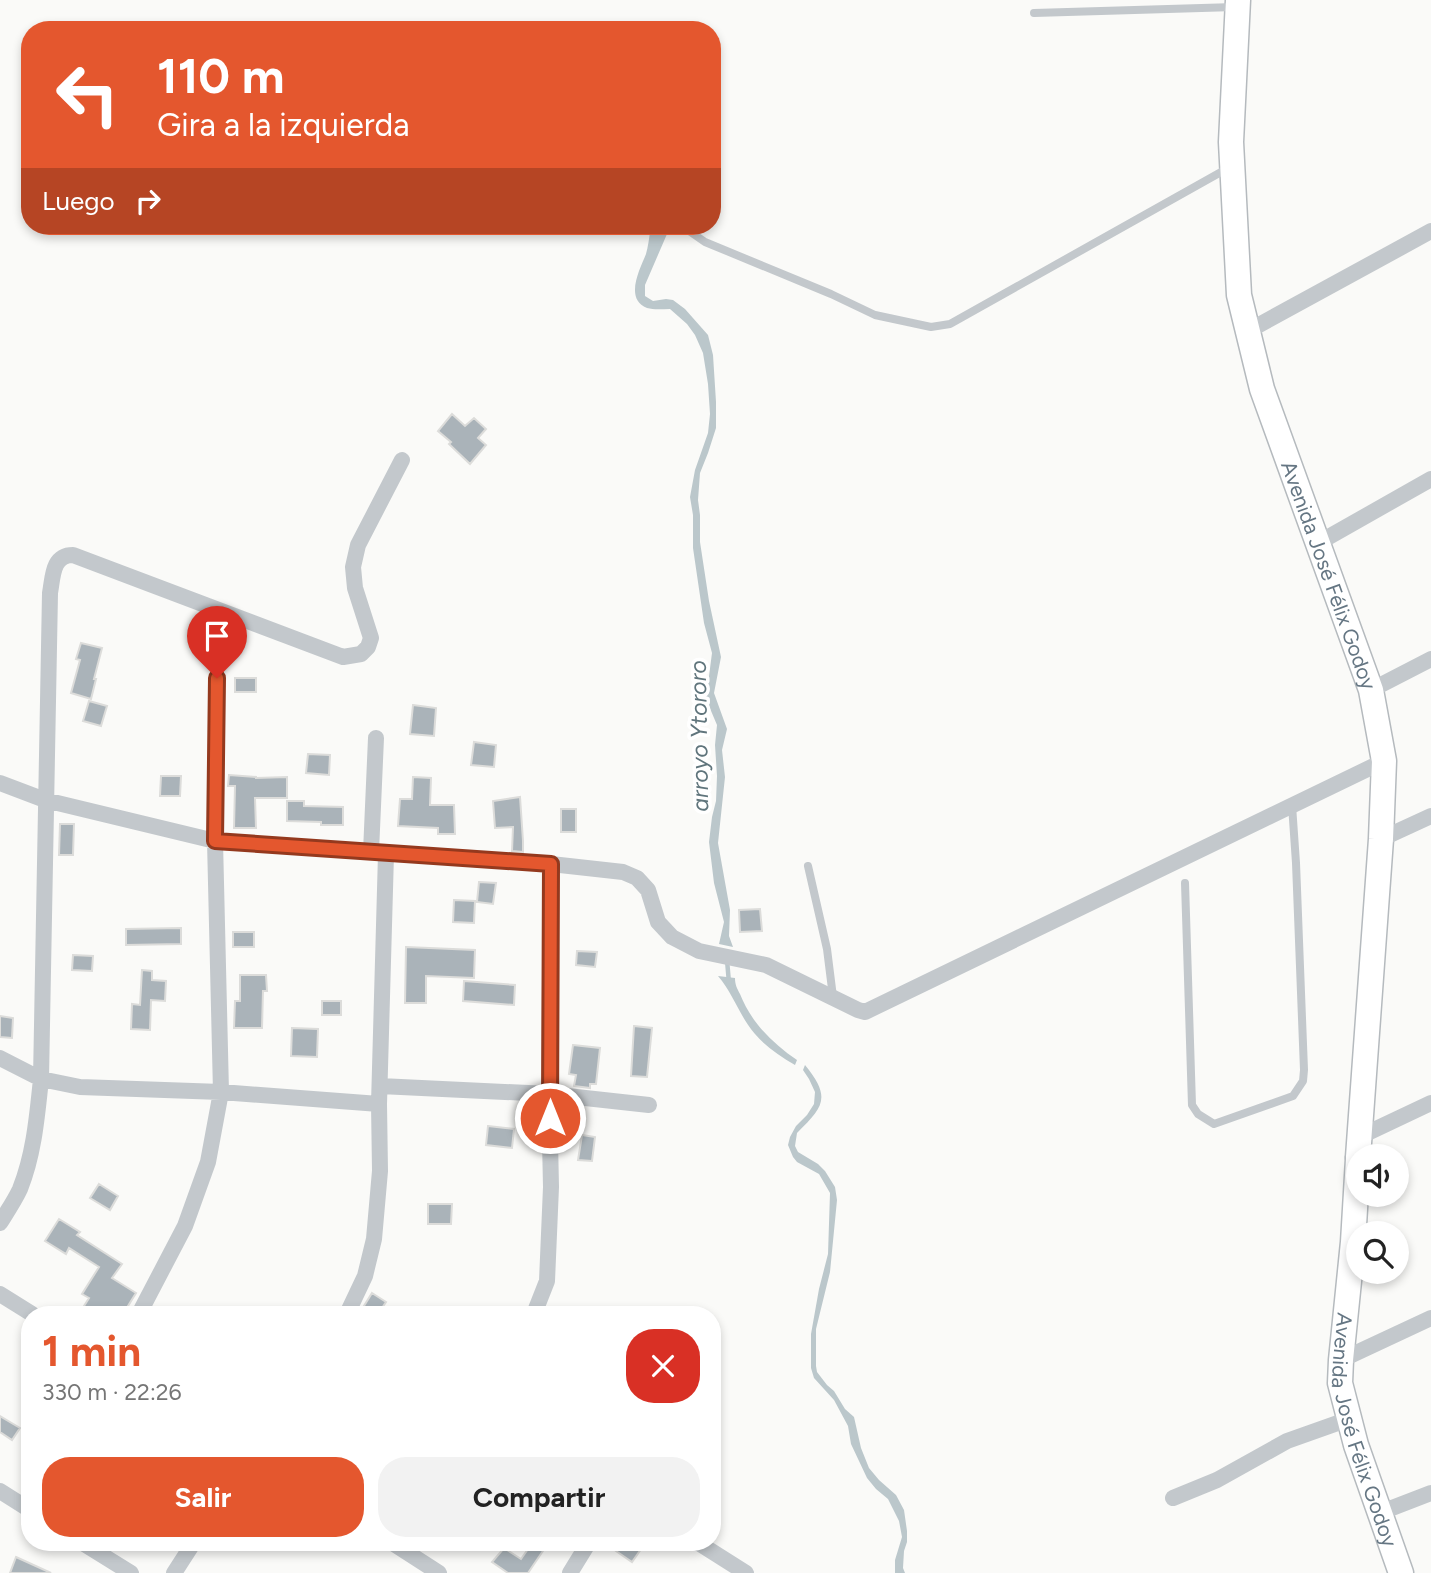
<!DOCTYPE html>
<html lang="es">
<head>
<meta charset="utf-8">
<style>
	:root { --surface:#fff; --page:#f2f2f2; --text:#222; --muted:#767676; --accent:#e4572e }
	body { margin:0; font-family:Figtree,sans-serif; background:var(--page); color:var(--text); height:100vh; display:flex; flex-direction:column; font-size:26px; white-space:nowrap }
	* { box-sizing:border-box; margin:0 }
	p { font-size:23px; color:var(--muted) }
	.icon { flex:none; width:38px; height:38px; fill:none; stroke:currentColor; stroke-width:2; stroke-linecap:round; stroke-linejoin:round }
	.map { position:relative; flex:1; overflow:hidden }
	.sheet { position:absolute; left:21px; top:1306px; width:700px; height:245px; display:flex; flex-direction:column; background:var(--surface); border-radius:28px; box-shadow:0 4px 10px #0003 }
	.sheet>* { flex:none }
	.hud { position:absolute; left:21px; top:21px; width:700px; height:214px; border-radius:28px; box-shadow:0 4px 10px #0003; background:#e4572e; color:#fff; overflow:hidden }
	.tools { position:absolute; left:1346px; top:1144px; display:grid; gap:14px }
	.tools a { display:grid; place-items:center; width:63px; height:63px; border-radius:50%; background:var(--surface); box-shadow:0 4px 10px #0003; font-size:35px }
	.pin { position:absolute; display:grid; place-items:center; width:60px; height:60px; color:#fff; margin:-72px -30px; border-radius:50% 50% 50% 0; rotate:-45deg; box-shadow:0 0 7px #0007 }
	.pin .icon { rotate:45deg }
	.me { position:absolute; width:77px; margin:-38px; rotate:0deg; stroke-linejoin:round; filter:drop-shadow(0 0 5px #0008) }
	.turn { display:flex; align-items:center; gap:24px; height:147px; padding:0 21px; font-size:32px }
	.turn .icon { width:91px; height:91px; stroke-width:2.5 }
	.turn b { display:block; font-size:49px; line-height:60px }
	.then { display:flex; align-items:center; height:66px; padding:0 21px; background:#0003; gap:14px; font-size:26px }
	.round { display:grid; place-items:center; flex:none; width:74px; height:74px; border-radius:28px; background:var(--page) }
	.summary { display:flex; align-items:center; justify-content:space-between; height:119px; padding:0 21px }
	h1 { font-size:42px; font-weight:700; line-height:52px; color:var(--accent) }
	.action { display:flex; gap:14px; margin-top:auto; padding:14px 21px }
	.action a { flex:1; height:80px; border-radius:28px; background:var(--accent); color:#fff; font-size:28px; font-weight:700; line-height:80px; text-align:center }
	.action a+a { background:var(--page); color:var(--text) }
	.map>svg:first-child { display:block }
	.water { fill:#bbc7cb }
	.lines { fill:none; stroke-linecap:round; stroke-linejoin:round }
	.stream { stroke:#bbc7cb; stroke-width:4.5 }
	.building { fill:#aab3b9; stroke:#dcdcda; stroke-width:2 }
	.primary-casing { stroke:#b5babe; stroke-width:27 }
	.service { stroke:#c3c8cc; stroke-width:8 }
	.minor { stroke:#c3c8cc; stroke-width:16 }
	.primary { stroke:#fff; stroke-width:24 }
	.route-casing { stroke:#94391e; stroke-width:18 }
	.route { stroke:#e4572e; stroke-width:12 }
	.labels { text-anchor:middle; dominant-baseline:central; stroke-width:7; stroke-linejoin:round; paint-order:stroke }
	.street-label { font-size:21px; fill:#657683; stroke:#fff }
	.water-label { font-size:23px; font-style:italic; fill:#60757c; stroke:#fff }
</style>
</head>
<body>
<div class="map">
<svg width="1431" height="1573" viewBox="0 0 1431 1573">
	<rect width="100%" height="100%" fill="#fafaf8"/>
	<path class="water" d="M 650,232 L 667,234 L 645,285 L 645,296 L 653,301 L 666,299 L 673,300 L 685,309 L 708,335 L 713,355 L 716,402 L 716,428 L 708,453 L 700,473 L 698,500 L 700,515 L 700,542 L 709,601 L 721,657 L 714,693 L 727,729 L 722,750 L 725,777 L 718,843 L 730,910 L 729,936 L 733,947 L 719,944 L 724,922 L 714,883 L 709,842 L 712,817 L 716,801 L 717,776 L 715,745 L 717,725 L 706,699 L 712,653 L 704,623 L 693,548 L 693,515 L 690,497 L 695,470 L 708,433 L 710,414 L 708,384 L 703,353 L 695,335 L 687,324 L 670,309 C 662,309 654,310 647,308 C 624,299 640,269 646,254 C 648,247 649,239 650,232 Z
		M 718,976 L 735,978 C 735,985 737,988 740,994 C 751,1022 772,1043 797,1060 L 795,1065 C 780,1056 766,1047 755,1034 C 740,1017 734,995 718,976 Z
		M 805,1065 C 832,1098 823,1107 797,1133 L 795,1146 L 798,1152 L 818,1164 L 825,1171 L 835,1187 L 837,1200 L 830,1272 L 816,1329 L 816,1366 L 817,1372 L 827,1385 L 834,1391 L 845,1409 L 854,1417 L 861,1448 L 869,1468 L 879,1480 L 896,1495 L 904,1510 L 907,1531 L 907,1542 L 904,1551 L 903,1568 L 905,1573 L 895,1573 L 895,1560 L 902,1537 L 899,1521 L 888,1499 L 876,1489 L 867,1478 L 851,1444 L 848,1426 L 834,1400 L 814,1378 L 811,1368 L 811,1334 L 819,1289 L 828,1254 L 830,1193 L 819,1174 L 797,1162 L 793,1157 L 788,1145 L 790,1137 L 796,1126 L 807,1115 L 814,1104 L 815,1092 L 809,1079 L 803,1070 Z"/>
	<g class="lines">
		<path class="stream" d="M 727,960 L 729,983"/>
	</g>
	<path class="building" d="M 452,414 L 465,426 L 474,418 L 486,429 L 478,438 L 486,445 L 470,464 L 449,444 L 451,442 L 438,431 Z
		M 81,643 L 102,648 L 94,679 L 96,679 L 91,699 L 71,693 L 80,660 L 76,659 Z
		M 235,678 L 256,678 L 256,692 L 235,692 Z
		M 89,701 L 107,706 L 101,726 L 83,721 Z
		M 413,705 L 436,708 L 434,736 L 410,734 Z
		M 474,742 L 496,745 L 494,767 L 471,765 Z
		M 308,754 L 330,755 L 329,775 L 306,773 Z
		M 229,775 L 256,777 L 256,778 L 287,777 L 287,798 L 255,798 L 256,828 L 234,828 L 235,786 L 228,786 Z
		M 161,776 L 181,776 L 180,796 L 160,796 Z
		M 413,777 L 431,778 L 430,805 L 454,805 L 455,834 L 438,834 L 438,828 L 398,826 L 400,799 L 412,799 Z
		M 520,797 L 523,841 L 523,852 L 512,851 L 513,827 L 495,828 L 493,801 Z
		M 287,801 L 304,801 L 304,806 L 343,807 L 343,825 L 321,825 L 321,822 L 287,821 Z
		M 561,809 L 576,809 L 576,832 L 561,832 Z
		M 60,824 L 74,824 L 73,855 L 59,855 Z
		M 479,882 L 496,883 L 493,904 L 477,902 Z
		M 454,900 L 475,901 L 474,923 L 453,922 Z
		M 760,909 L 762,931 L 740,932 L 739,910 Z
		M 181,928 L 181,944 L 126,945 L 126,929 Z
		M 233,932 L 254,932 L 254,947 L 233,947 Z
		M 406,947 L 475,950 L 474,978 L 426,976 L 426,1003 L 405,1003 Z
		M 577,951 L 597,952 L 595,967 L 576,965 Z
		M 73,955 L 93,956 L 92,971 L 72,970 Z
		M 142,970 L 152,971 L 152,980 L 166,981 L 165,1001 L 151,1000 L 150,1030 L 131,1029 L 132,1004 L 140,1005 Z
		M 240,975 L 266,975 L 267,991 L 263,991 L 262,1028 L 234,1028 L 235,1001 L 240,1001 Z
		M 464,981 L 515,985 L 514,1005 L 463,1001 Z
		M 322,1001 L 341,1001 L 341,1015 L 322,1015 Z
		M 0,1016 L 13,1018 L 12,1038 L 0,1037 Z
		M 634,1026 L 652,1028 L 647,1077 L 631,1076 Z
		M 292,1028 L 318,1029 L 317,1057 L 291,1056 Z
		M 573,1045 L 600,1048 L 596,1084 L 590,1084 L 590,1088 L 574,1086 L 576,1075 L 569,1074 Z
		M 488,1126 L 514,1129 L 512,1148 L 486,1145 Z
		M 582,1135 L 595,1137 L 592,1161 L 578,1160 Z
		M 99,1184 L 118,1196 L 110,1210 L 90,1198 Z
		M 428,1204 L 452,1204 L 451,1224 L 428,1224 Z
		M 59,1219 L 80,1232 L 77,1235 L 122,1264 L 112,1278 L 136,1293 L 123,1314 L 79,1314 L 89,1298 L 82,1294 L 99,1267 L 69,1248 L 66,1254 L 45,1241 Z
		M 372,1293 L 386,1302 L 378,1314 L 359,1314 Z
		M 0,1416 L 20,1428 L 12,1440 L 0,1432 Z
		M 533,1542 L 549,1542 L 528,1573 L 508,1573 L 492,1562 L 504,1548 L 521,1559 Z
		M 622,1542 L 646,1542 L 632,1562 L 616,1551 Z
		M 16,1557 L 51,1573 L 10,1573 Z"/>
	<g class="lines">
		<g class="primary-casing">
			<g id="primary">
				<path id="s1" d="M 1238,0 L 1231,142 L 1239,295 L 1262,389 L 1371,690 L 1384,761 L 1381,839 L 1358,1157"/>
				<path id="s2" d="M 1358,1159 L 1353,1242 L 1341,1360 L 1340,1383 L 1356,1445 L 1401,1573"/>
			</g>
		</g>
		<path class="service" d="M 1034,13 L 1235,7
			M 682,226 L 705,242 L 831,294 L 875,315 L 931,327 L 950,324 L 1230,167
			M 808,866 L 827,949 L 833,997
			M 1185,883 L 1192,1105 L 1198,1114 L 1214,1124 L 1293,1096 L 1303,1081 L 1304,1070 L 1296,863 L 1292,805"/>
		<path class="minor" d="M 1248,331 L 1431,231
			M 1318,543 L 1431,479
			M 1371,690 L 1431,659
			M 0,783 L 45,800 L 215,841 L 551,864 L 623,872 L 637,878 L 648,890 L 658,922 L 672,937 L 699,951 L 766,965 L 858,1010 L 865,1012 L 1384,761
			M 1381,839 L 1431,816
			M 371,852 L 376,738
			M 0,1058 L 41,1079 L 80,1087 L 221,1092 L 379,1104
			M 380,1086 L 549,1094 L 649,1105
			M 1359,1137 L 1431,1103
			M 0,1223 C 7,1212 15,1200 20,1189 C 34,1154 37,1117 41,1079 L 50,593 C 53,577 52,555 73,555 L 343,657 L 361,654 L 368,647 L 371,638 L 355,588 L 353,567 L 358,545 L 402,460
			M 0,1294 L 32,1314
			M 139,1314 L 185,1226 L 208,1162 L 221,1092 L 215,841 L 217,678
			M 347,1314 L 365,1276 L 374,1239 L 380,1171 L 379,1104 L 386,854
			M 534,1314 L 547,1281 L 551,1187 L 549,1094 L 551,864
			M 1341,1360 L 1431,1318
			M 0,1491 L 30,1510
			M 1173,1498 L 1217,1480 L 1287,1441 L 1349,1419
			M 1379,1513 L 1431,1493
			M 81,1542 L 131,1573
			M 391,1542 L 439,1573
			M 697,1542 L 746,1573
			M 174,1573 L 194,1542
			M 570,1573 L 589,1542"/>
		<use href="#primary" class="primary"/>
	</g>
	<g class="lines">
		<g class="route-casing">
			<path id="route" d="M 217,678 L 215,841 L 551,864 L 550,1118"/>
		</g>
		<use href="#route" class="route"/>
	</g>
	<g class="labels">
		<g class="street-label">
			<text stroke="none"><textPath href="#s1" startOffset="590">Avenida José Félix Godoy</textPath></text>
			<text stroke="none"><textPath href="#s2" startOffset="275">Avenida José Félix Godoy</textPath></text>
		</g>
		<g class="water-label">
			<text transform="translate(699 736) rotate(-91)">arroyo Ytororo</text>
		</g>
	</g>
</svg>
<div class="tools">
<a><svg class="icon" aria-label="sound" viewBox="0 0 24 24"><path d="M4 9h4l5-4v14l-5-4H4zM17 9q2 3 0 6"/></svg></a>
<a><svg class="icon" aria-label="search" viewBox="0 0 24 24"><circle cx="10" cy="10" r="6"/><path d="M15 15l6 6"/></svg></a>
</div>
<div class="pin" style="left:217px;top:678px;background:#d93025"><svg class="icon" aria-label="arrive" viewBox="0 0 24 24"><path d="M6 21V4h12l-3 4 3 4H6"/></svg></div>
<svg class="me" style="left:550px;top:1118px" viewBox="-20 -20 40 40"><circle r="17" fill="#e4572e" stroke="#fff" stroke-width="3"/><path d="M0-11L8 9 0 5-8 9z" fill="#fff"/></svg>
<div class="hud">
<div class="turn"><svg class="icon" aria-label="left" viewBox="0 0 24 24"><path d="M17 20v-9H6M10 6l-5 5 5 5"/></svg><div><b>110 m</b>Gira a la izquierda</div></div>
<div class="then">Luego<svg class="icon" aria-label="right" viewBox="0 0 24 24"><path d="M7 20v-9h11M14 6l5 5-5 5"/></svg></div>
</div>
<section class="sheet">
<div class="summary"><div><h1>1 min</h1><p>330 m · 22:26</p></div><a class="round" style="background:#d93025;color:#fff"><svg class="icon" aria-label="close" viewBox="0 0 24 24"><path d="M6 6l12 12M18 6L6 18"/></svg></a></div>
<div class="action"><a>Salir</a><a>Compartir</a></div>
</section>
</div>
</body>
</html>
